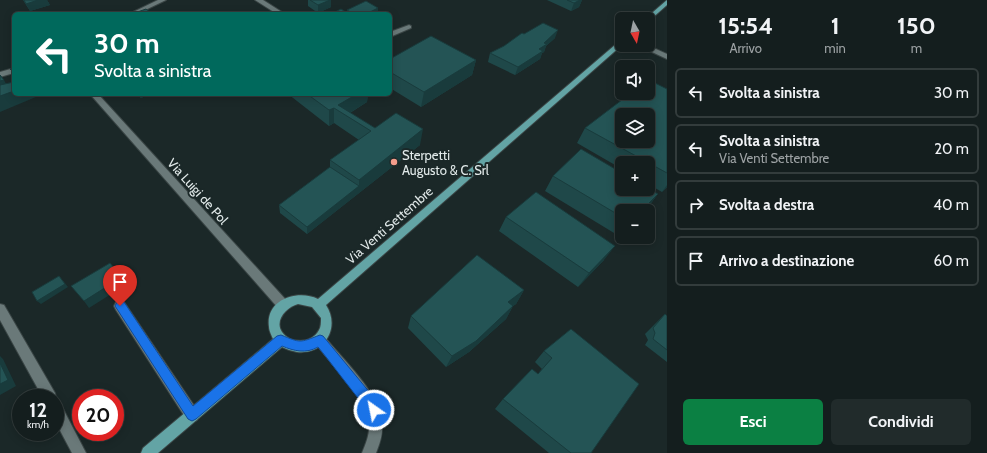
<!DOCTYPE html>
<html lang="it">
<head>
<meta charset="utf-8">
<style>
	:root { --surface:#141e1e; --page:#212b2b; --text:#f1f3f6; --muted:#9da2a4; --line:#333c3c; --accent:#0b8043 }
	body { margin:0; font-family:Cabin,sans-serif; background:var(--page); color:var(--text); height:100vh; display:flex; flex-direction:column; font-size:15px; white-space:nowrap }
	* { box-sizing:border-box; margin:0 }
	p { font-size:13px; color:var(--muted) }
	.icon { flex:none; width:22px; height:22px; fill:none; stroke:currentColor; stroke-width:2; stroke-linecap:round; stroke-linejoin:round }
	.map { position:relative; flex:1; overflow:hidden }
	.sheet { display:flex; flex-direction:column; background:var(--surface); width:320px }
	.sheet>* { flex:none }
	.top-card { position:absolute; left:12px; top:12px; width:380px; height:84px; border-radius:6px; box-shadow:0 2px 10px #0003,0 0 0 1px var(--line); background:#00695c; color:#fff; overflow:hidden }
	.needle { width:26px; rotate:171deg }
	.tools { position:absolute; left:615px; top:12px; display:grid; gap:8px }
	.tools a { display:grid; place-items:center; width:40px; height:40px; border-radius:6px; background:var(--surface); box-shadow:0 2px 10px #0003,0 0 0 1px var(--line); font-size:20px }
	.speed { position:absolute; left:12px; top:389px; display:flex; gap:8px; font-size:20px; font-weight:700; text-align:center }
	.speed>* { display:grid; place-content:center; width:52px; height:52px; border-radius:50%; background:var(--surface); box-shadow:0 2px 10px #0003,0 0 0 1px var(--line); line-height:1 }
	.speed small { font-size:10px; font-weight:400 }
	.speed .limit { border:6px solid #d22; background:#fff; color:#111 }
	.pin { position:absolute; display:grid; place-items:center; width:34px; height:34px; color:#fff; margin:-41px -17px; border-radius:50% 50% 50% 0; rotate:-45deg; box-shadow:0 0 4px #0007 }
	.pin .icon { rotate:45deg }
	.me { position:absolute; width:44px; margin:-22px; rotate:327deg; stroke-linejoin:round; filter:drop-shadow(0 0 3px #0008) }
	.turn { display:flex; align-items:center; gap:14px; height:84px; padding:0 16px; font-size:18px }
	.turn .icon { width:52px; height:52px; stroke-width:2.5 }
	.turn b { display:block; font-size:28px; line-height:34px }
	.eta { display:flex; justify-content:space-evenly; align-items:center; height:68px; text-align:center }
	.eta b { font-size:24px; font-weight:800; line-height:28px }
	.cta { display:flex; gap:8px; margin-top:auto; padding:8px 16px }
	.cta a { flex:1; height:46px; border-radius:6px; background:var(--accent); color:#fff; font-size:16px; font-weight:800; line-height:46px; text-align:center }
	.cta a+a { background:var(--page); color:var(--text) }
	ul { padding:0; list-style:none }
	li { display:flex; align-items:center; gap:12px; height:50px; margin:0 8px 6px; padding:0 8px; border:2px solid var(--line); border-radius:6px }
	li div { flex:1 }
	li b { display:block; font-size:15px }
	li em { font-style:normal }
	main { display:flex; flex:1; min-height:0 }
	.map>svg:first-child { display:block }
	.lines { fill:none; stroke-linecap:round; stroke-linejoin:round }
	.minor-casing { stroke:#3a4545; stroke-width:2 }
	.major-casing { stroke:#3a4545; stroke-width:2 }
	.minor { fill:#6a7979; fill-rule:evenodd }
	.major { fill:#63a4a5; fill-rule:evenodd }
	.wall { fill:#1f4849 }
	.shaded-wall { fill:#193b3c }
	.building { fill:#245455; stroke:#193b3c; fill-rule:evenodd }
	.route { fill:#1a73e8; stroke:#114b97 }
	.poi-dot { fill:#f49d8b; stroke:#1b2828; stroke-width:1.5 }
	.labels { text-anchor:middle; dominant-baseline:central; stroke-width:4; stroke-linejoin:round; paint-order:stroke }
	.poi-label { font-size:13px; fill:#e1e9e9; stroke:#1b2828; text-anchor:start }
	.street-label { font-size:13px; fill:#e1e9e9; stroke:#1b2828 }
</style>
</head>
<body>
<main>
<div class="map">
<svg width="667" height="453" viewBox="0 0 667 453">
	<rect width="100%" height="100%" fill="#1b2828"/>
	<g class="lines">
		<g class="minor-casing">
			<path id="minor" d="M 158,0 L 166,0 L 137,14 L 129,14 Z
				M 255,0 L 263,0 L 285,14 L 277,14 Z
				M 409,25 L 411,26 L 411,28 L 390,37 L 390,32 Z
				M 637,45 L 647,45 L 667,54 L 667,59 Z
				M 14,68 L 14,73 L 0,77 L 0,72 Z
				M 90,94 L 98,94 L 287,301 L 289,305 L 287,309 L 283,310 L 279,309 Z
				M 120,301 L 124,302 L 197,410 L 199,415 L 197,420 L 192,422 L 187,420 L 116,310 L 114,306 L 116,302 Z
				M 0,304 L 4,305 L 55,393 L 56,398 L 55,401 L 55,398 L 43,398 L 0,320 Z
				M 320,335 L 324,336 C 342,359 380,393 382,423 C 383,434 380,443 376,453 L 362,453 C 366,443 370,434 369,423 C 368,400 330,363 316,344 L 314,340 L 316,336 Z
				M 55,402 L 60,403 L 86,453 L 72,453 L 55,421 Z"/>
		</g>
		<g class="major-casing">
			<path id="major" d="M 667,0 L 667,5 L 650,20 L 645,19 Z
				M 622,39 L 622,45 L 326,305 C 341,328 324,355 297,352 C 292,351 286,349 282,347 L 158,453 L 141,453 L 143,448 L 273,339 C 272,336 269,331 269,327 C 265,300 297,289 318,299 ZM 298,304 L 312,307 L 321,318 C 321,322 321,327 319,330 C 312,344 290,344 282,332 C 274,320 287,307 298,304 Z"/>
		</g>
		<use href="#minor" class="minor"/>
		<use href="#major" class="major"/>
	</g>
	<path class="wall" d="M 23,0 L 47,0 L 50,5 L 30,11 Z
		M 308,0 L 331,0 L 331,7 L 318,13 L 308,6 Z
		M 547,0 L 582,0 L 579,7 L 571,11 Z
		M 347,10 L 378,14 L 331,14 L 347,13 Z
		M 524,34 L 555,38 L 546,46 L 544,52 L 542,53 L 540,59 L 515,75 L 488,62 L 490,53 L 504,46 Z
		M 390,59 L 476,60 L 472,75 L 421,107 L 390,88 Z
		M 667,89 L 667,187 L 662,192 L 648,184 L 648,163 L 622,163 L 622,169 L 577,143 L 585,128 Z
		M 137,94 L 150,94 L 141,98 Z
		M 288,94 L 368,94 L 367,102 L 350,113 L 375,128 L 420,145 L 307,234 L 280,213 L 279,205 L 330,167 L 330,160 L 359,140 L 334,123 L 329,126 Z
		M 553,176 L 658,194 L 645,211 L 622,211 L 622,233 L 619,236 L 545,191 Z
		M 506,217 L 604,260 L 578,287 L 499,231 Z
		M 524,290 L 516,304 L 513,306 L 506,319 L 469,352 L 446,367 L 408,328 L 411,316 Z
		M 665,314 L 667,316 L 667,362 L 645,345 L 648,340 L 645,334 Z
		M 571,329 L 591,453 L 549,453 L 495,409 L 503,399 L 538,374 L 542,369 L 535,362 L 544,351 Z"/>
	<path class="shaded-wall" d="M 38,0 L 47,0 L 50,5 L 30,11 L 26,4 Z
		M 330,0 L 331,0 L 331,7 L 318,13 L 318,5 Z
		M 580,0 L 582,0 L 579,7 L 571,11 L 574,3 Z
		M 378,8 L 378,14 L 366,14 Z
		M 558,30 L 555,38 L 546,46 L 544,52 L 542,53 L 540,59 L 515,75 L 518,67 L 539,49 L 544,43 Z
		M 476,60 L 472,75 L 421,107 L 424,92 Z
		M 4,80 L 6,84 L 0,86 L 0,81 Z
		M 14,91 L 14,94 L 43,94 L 0,112 L 0,96 Z
		M 140,94 L 150,94 L 141,98 Z
		M 357,94 L 368,94 L 367,102 L 346,115 L 338,105 Z
		M 334,108 L 334,123 L 329,126 L 329,110 Z
		M 423,129 L 420,145 L 307,234 L 307,227 L 359,186 L 359,180 Z
		M 667,185 L 667,187 L 662,192 Z
		M 658,194 L 645,211 L 641,211 Z
		M 615,246 L 604,260 L 578,287 L 589,273 Z
		M 59,276 L 68,287 L 41,304 L 37,301 Z
		M 122,277 L 127,284 L 89,308 L 84,301 Z
		M 524,290 L 516,304 L 501,315 L 508,302 Z
		M 513,306 L 506,319 L 469,352 L 446,367 L 452,356 Z
		M 0,356 L 3,359 L 16,386 L 0,395 Z"/>
	<path class="building" d="M 24,0 L 38,0 L 26,4 Z
		M 310,0 L 330,0 L 318,5 Z
		M 567,0 L 580,0 L 574,3 Z
		M 366,1 L 378,8 L 366,14 L 354,14 L 347,10 Z
		M 146,9 L 152,14 L 132,14 Z
		M 341,9 L 349,14 L 331,14 Z
		M 543,23 L 558,30 L 544,43 L 547,44 L 539,49 L 543,51 L 518,67 L 490,53 L 504,46 L 522,33 L 524,34 Z
		M 431,36 L 476,60 L 424,92 L 390,72 L 390,59 Z
		M 14,67 L 14,73 L 10,69 Z
		M 0,75 L 4,80 L 0,81 Z
		M 648,80 L 649,80 L 667,89 L 667,173 L 585,128 L 631,93 L 648,93 ZM 622,115 L 648,115 L 648,141 L 622,141 Z
		M 14,82 L 14,91 L 0,96 L 0,85 Z
		M 307,94 L 357,94 L 338,105 L 375,128 L 396,113 L 423,129 L 359,180 L 330,160 L 371,131 L 334,108 L 329,110 Z
		M 581,149 L 622,173 L 622,189 L 648,189 L 648,188 L 658,194 L 641,211 L 622,211 L 622,217 L 553,176 Z
		M 330,167 L 359,186 L 307,227 L 279,205 Z
		M 536,192 L 615,246 L 589,273 L 506,217 Z
		M 477,255 L 524,290 L 508,302 L 513,306 L 476,341 L 452,356 L 411,316 Z
		M 110,263 L 122,277 L 84,301 L 71,286 Z
		M 59,276 L 65,284 L 37,301 L 32,292 Z
		M 665,314 L 667,316 L 667,350 L 653,339 L 655,333 L 653,328 Z
		M 571,329 L 639,384 L 591,453 L 571,453 L 503,399 L 532,369 L 538,374 L 552,358 L 544,351 Z
		M 0,363 L 8,380 L 0,384 Z"/>
	<path class="route" d="M 120,301 L 124,302 L 193,406 L 277,336 L 281,335 C 301,343 299,343 320,335 L 323,336 L 371,394 L 380,410 L 378,414 L 374,416 C 369,414 326,356 318,347 C 306,354 294,351 282,346 L 196,419 L 192,421 L 188,419 L 117,309 L 115,306 L 117,302 Z"/>
	<circle class="poi-dot" cx="394" cy="162" r="4"/>
	<g class="labels">
		<g class="poi-label">
			<text x="402" y="155">Sterpetti<tspan x="402" dy="15">Augusto &amp; C. Srl</tspan></text>
		</g>
		<g class="street-label">
			<text transform="translate(198 191) rotate(48)">Via Luigi de Pol</text>
			<text transform="translate(389 225) rotate(-41)">Via Venti Settembre</text>
		</g>
	</g>
</svg>
<div class="tools">
<a><svg class="needle" viewBox="-14 -14 28 28"><path d="M0-13l5 13h-10z" fill="#e53935"/><path d="M0 13l5-13h-10z" fill="#9da2a4"/></svg></a>
<a><svg class="icon" aria-label="sound" viewBox="0 0 24 24"><path d="M4 9h4l5-4v14l-5-4H4zM17 9q2 3 0 6"/></svg></a>
<a><svg class="icon" aria-label="layers" viewBox="0 0 24 24"><path d="M12 4l9 5-9 5-9-5zM3 14l9 5 9-5"/></svg></a>
<a>+</a>
<a>−</a>
</div>
<div class="speed"><div>12<small>km/h</small></div><div class="limit">20</div></div>
<div class="pin" style="left:120px;top:306px;background:#d93025"><svg class="icon" aria-label="arrive" viewBox="0 0 24 24"><path d="M6 21V4h12l-3 4 3 4H6"/></svg></div>
<svg class="me" style="left:374px;top:410px" viewBox="-20 -20 40 40"><circle r="17" fill="#1a73e8" stroke="#fff" stroke-width="3"/><path d="M0-11L8 9 0 5-8 9z" fill="#fff"/></svg>
<div class="top-card">
<div class="turn"><svg class="icon" aria-label="left" viewBox="0 0 24 24"><path d="M17 20v-9H6M10 6l-5 5 5 5"/></svg><div><b>30 m</b>Svolta a sinistra</div></div>
</div>
</div>
<section class="sheet">
<div class="eta">
<div><b>15:54</b><p>Arrivo</p></div>
<div><b>1</b><p>min</p></div>
<div><b>150</b><p>m</p></div>
</div>
<ul>
<li><svg class="icon" aria-label="left" viewBox="0 0 24 24"><path d="M17 20v-9H6M10 6l-5 5 5 5"/></svg><div><b>Svolta a sinistra</b></div><em>30 m</em></li>
<li><svg class="icon" aria-label="left" viewBox="0 0 24 24"><path d="M17 20v-9H6M10 6l-5 5 5 5"/></svg><div><b>Svolta a sinistra</b><p>Via Venti Settembre</p></div><em>20 m</em></li>
<li><svg class="icon" aria-label="right" viewBox="0 0 24 24"><path d="M7 20v-9h11M14 6l5 5-5 5"/></svg><div><b>Svolta a destra</b></div><em>40 m</em></li>
<li><svg class="icon" aria-label="arrive" viewBox="0 0 24 24"><path d="M6 21V4h12l-3 4 3 4H6"/></svg><div><b>Arrivo a destinazione</b></div><em>60 m</em></li>
</ul>
<div class="cta"><a>Esci</a><a>Condividi</a></div>
</section>
</main>
</body>
</html>
